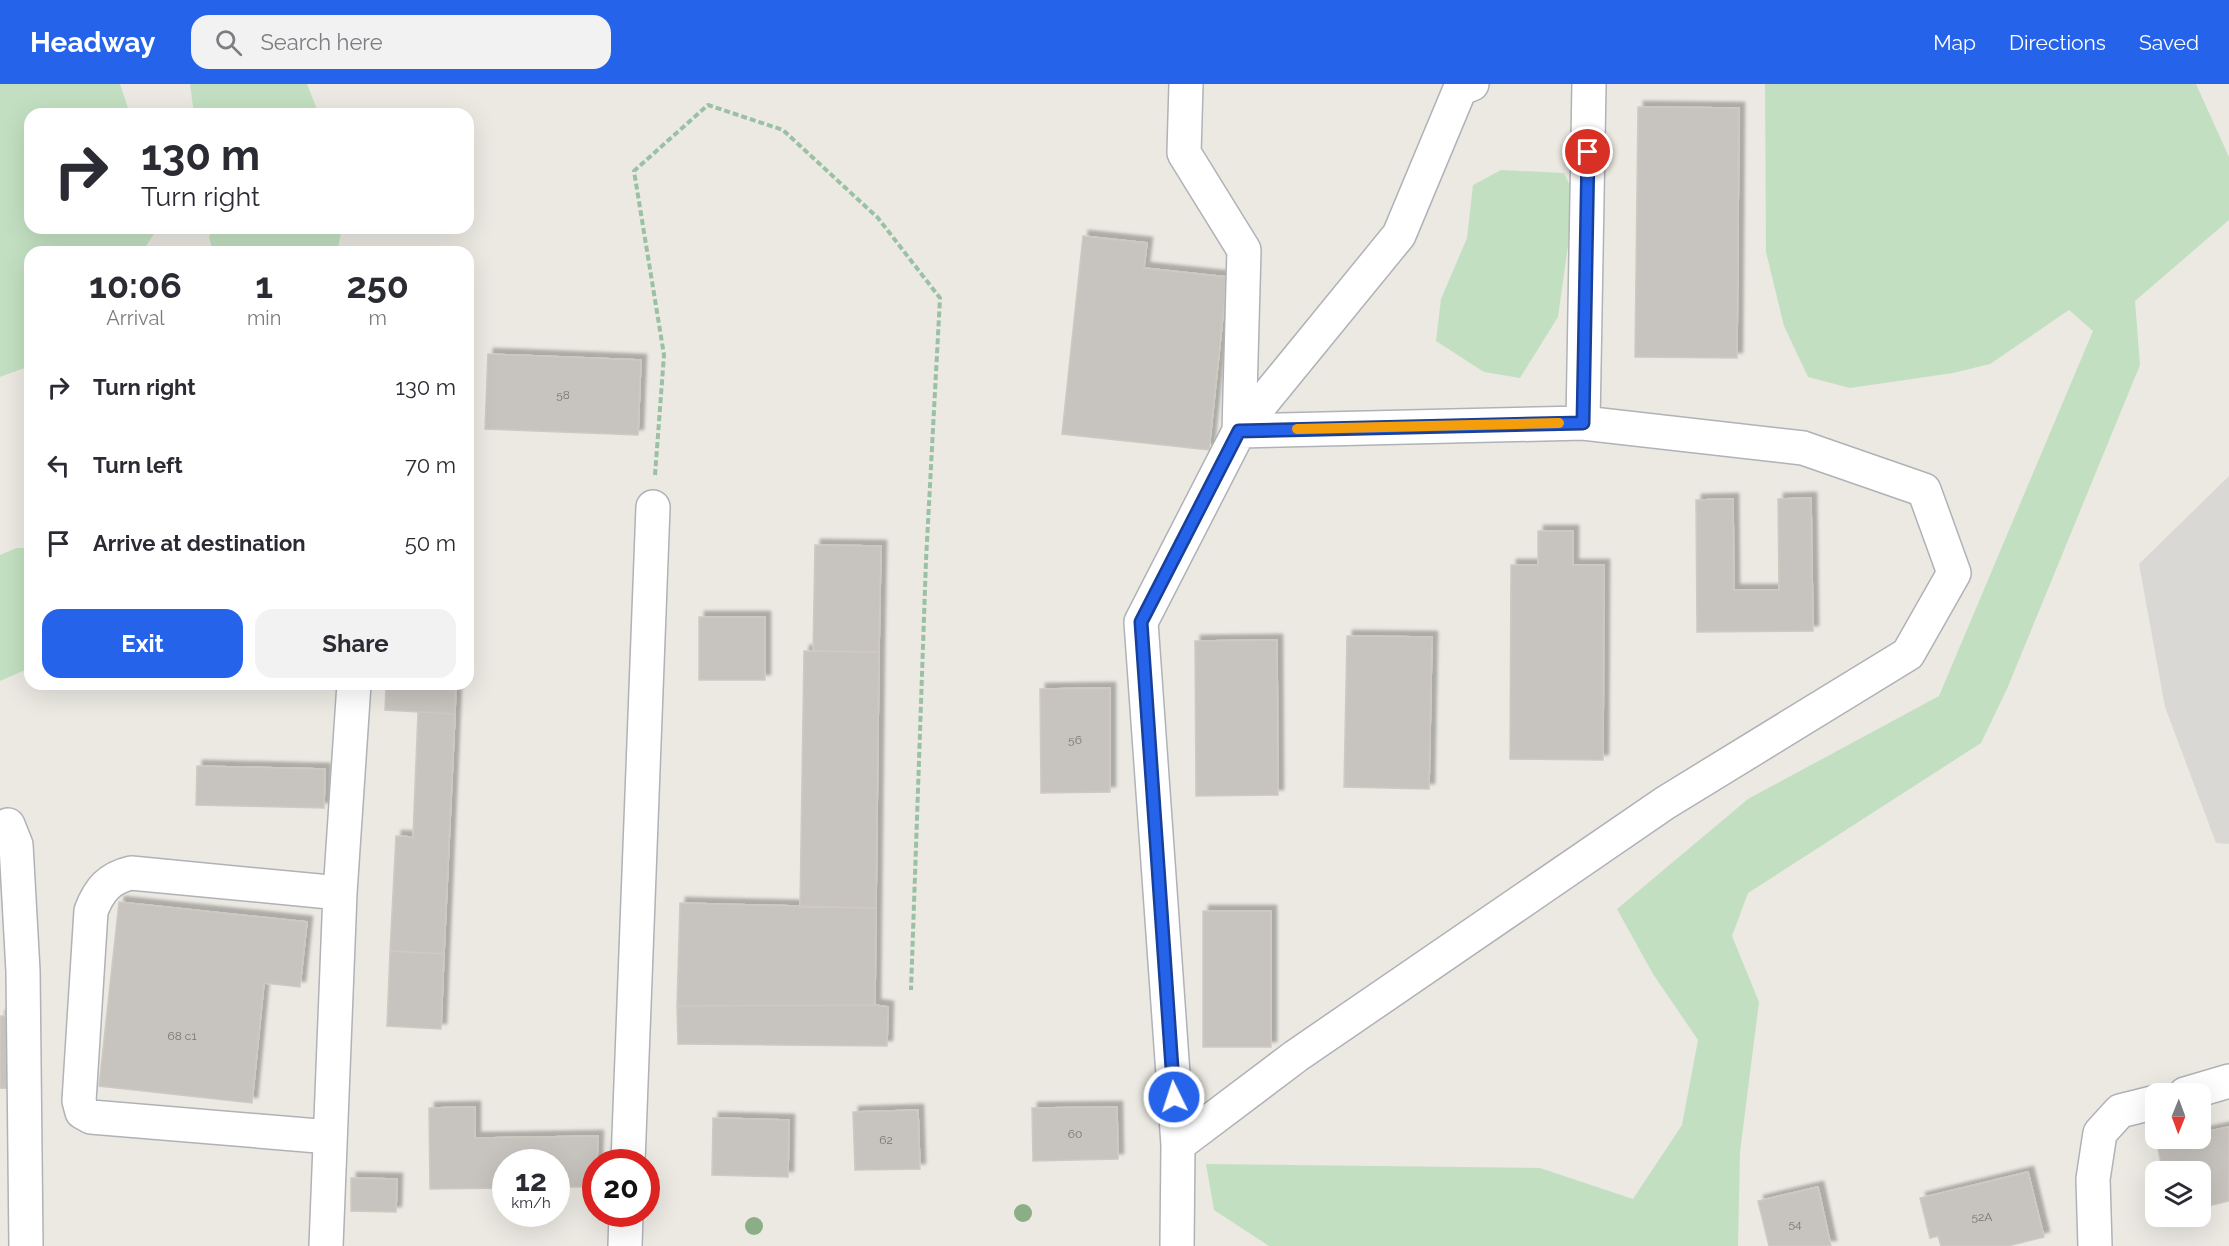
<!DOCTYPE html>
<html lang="en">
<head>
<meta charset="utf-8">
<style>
	:root { --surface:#fff; --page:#f2f2f3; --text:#2b2b33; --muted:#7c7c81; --accent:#2563eb }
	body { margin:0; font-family:Raleway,sans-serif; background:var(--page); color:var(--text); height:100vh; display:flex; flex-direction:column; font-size:22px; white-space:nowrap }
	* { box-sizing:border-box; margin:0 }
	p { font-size:20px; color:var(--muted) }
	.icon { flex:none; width:33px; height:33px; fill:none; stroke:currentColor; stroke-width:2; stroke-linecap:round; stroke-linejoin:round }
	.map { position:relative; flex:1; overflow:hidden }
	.panel { position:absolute; left:24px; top:162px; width:450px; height:444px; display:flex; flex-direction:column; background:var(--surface); border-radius:18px; box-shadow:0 6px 24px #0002 }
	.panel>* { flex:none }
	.top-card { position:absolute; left:24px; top:24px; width:450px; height:126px; border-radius:18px; box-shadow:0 6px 24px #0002; background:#fff; color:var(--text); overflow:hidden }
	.needle { width:39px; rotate:181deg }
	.buttons { position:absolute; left:2145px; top:999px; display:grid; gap:12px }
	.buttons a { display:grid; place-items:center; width:66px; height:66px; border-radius:12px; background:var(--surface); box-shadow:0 6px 24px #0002; font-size:30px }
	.speed { position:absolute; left:492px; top:1065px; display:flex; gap:12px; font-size:30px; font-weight:700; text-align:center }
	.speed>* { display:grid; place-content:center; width:78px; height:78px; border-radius:50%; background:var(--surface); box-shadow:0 6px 24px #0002; line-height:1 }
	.speed small { font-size:15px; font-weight:400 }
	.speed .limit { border:9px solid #d22; background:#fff; color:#111 }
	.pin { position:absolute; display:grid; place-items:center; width:51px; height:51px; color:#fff; margin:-26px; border:3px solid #fff; border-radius:50%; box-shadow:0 2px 6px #0007 }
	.me { position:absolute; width:66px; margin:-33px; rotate:356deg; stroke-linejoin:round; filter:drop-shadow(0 0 4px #0008) }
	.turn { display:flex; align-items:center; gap:21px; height:126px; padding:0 18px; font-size:27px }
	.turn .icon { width:78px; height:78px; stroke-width:2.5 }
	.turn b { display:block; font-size:42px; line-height:51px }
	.eta { display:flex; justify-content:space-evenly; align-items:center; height:102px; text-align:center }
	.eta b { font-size:36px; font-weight:700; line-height:42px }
	.primary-button { display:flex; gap:12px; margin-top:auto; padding:12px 18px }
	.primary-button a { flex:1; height:69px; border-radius:18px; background:var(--accent); color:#fff; font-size:24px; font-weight:700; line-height:69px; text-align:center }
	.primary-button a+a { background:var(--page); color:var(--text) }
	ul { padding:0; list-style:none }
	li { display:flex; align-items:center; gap:18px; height:78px; padding:0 18px }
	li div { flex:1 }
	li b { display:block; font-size:22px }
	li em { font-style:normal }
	header { display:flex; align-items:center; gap:36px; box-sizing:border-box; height:84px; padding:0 30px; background:var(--accent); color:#fff }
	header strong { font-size:28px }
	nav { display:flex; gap:33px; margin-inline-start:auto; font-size:21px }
	.search { width:420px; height:54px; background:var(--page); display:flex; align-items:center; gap:15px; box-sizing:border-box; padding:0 21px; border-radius:18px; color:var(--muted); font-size:22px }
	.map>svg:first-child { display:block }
	.industrial { fill:#dad8d4 }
	.green { fill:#c2e0c1 }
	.building { fill:#c7c3be; stroke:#cfcac1; stroke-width:1.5; filter:url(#shadow) }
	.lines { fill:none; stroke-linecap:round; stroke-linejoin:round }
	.minor-casing { stroke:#afb2b6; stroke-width:36 }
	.path { stroke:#9ac1a4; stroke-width:4; stroke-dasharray:6 3; stroke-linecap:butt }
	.minor { stroke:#fff; stroke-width:33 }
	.tree { fill:#8bae87 }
	.route-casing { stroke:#184099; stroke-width:15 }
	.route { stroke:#2563eb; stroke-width:10 }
	.slow { stroke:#f59e0b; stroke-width:10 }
	.labels { text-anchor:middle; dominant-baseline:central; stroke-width:4.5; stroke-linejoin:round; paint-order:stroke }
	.number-label { font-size:12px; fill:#757678 }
</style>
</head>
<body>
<header>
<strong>Headway</strong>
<div class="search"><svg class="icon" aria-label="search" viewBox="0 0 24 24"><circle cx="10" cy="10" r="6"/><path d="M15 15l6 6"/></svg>Search here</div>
<nav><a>Map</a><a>Directions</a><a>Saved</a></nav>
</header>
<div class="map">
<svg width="2229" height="1162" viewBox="0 0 2229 1162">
	<defs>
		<filter id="shadow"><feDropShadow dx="5.5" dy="-5.5" stdDeviation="1.5" flood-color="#0004"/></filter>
	</defs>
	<rect width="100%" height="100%" fill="#ebe9e2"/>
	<path class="industrial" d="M 2229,392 L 2229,760 L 2216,759 L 2165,623 L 2139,480 Z"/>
	<path class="green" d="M 0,0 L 120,0 L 130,30 L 30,30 L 30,144 L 158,144 L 142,168 L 30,168 L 30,282 L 0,293 Z
		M 190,0 L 307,0 L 319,30 L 194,30 Z
		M 1765,0 L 2196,0 L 2229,73 L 2229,136 L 2135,217 L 2140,281 L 2007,605 L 1981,659 L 1748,809 L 1732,852 L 1759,918 L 1740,1068 L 1738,1162 L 1269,1162 L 1214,1126 L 1206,1080 L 1540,1084 L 1633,1115 L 1682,1041 L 1698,956 L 1653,890 L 1617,825 L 1748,715 L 1939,612 L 2093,247 L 2069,226 L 1990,280 L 1953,289 L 1850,304 L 1808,293 L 1784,242 L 1766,168 Z
		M 1501,86 L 1564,89 L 1575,112 L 1558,233 L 1520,294 L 1484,288 L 1436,257 L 1441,215 L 1467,154 L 1473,101 Z
		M 213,144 L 342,144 L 337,168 L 213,168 L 209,153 Z
		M 17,464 L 30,464 L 30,584 L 0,597 L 0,471 Z"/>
	<path class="building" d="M 1638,23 L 1739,24 L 1737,274 L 1635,273 Z
		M 1083,152 L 1147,159 L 1144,184 L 1227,193 L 1209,366 L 1062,350 Z
		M 488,270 L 641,276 L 638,351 L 485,345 Z
		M 1811,414 L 1813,547 L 1697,548 L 1696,416 L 1733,415 L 1734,506 L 1779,506 L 1778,415 Z
		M 1538,447 L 1573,447 L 1573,481 L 1604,481 L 1603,676 L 1510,675 L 1511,481 L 1538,481 Z
		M 815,461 L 881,462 L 879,568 L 813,567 Z
		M 699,533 L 765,533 L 765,596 L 699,596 Z
		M 1347,552 L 1432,553 L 1429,705 L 1344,703 Z
		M 1277,556 L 1278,711 L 1196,712 L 1195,557 Z
		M 804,567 L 879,568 L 876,824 L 800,823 Z
		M 386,600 L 456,600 L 455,630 L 385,626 Z
		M 1110,604 L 1110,708 L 1041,709 L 1040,605 Z
		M 418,628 L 455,630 L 444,870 L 390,867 L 396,752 L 413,753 Z
		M 197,682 L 325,685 L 324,724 L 196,721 Z
		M 119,818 L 307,838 L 300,903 L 264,899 L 252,1019 L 99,1002 Z
		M 680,819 L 876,824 L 875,921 L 677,922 Z
		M 1203,827 L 1271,827 L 1271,963 L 1203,963 Z
		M 390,867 L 444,870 L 441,945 L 387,942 Z
		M 875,921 L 888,923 L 887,962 L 678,960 L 677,922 Z
		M 0,932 L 19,933 L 17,1005 L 0,1004 Z
		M 475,1023 L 475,1054 L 598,1052 L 596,1103 L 556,1103 L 556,1078 L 506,1078 L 506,1104 L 430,1105 L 429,1024 Z
		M 1117,1023 L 1118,1075 L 1033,1077 L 1032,1024 Z
		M 918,1026 L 920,1085 L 855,1086 L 853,1028 Z
		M 713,1034 L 789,1036 L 788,1093 L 712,1091 Z
		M 2229,1043 L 2229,1117 L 2200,1124 L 2200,1088 L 2163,1088 L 2157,1060 L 2180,1054 L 2200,1054 L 2200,1049 Z
		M 2028,1088 L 2044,1153 L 2008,1162 L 1941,1162 L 1938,1152 L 1930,1154 L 1920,1114 Z
		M 351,1094 L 397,1095 L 396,1128 L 351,1127 Z
		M 1818,1103 L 1831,1162 L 1769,1162 L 1758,1117 Z"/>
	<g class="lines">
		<g class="minor-casing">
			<path id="minor" d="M 1583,339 L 1589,0
				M 8,741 L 16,761 L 23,887 L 26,1162
				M 2185,1010 L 2229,997
				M 330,1053 L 91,1033 L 82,1028 L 79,1017 L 91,827 C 99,806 109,794 131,789 L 340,809
				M 1178,1061 L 1296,972 L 1665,719 L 1908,570 L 1954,489 L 1924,406 L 1803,364 L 1583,339 L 1239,347 L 1244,166 L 1184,69 L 1186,0
				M 628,1078 L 653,423
				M 326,1162 L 340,809 L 354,600
				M 625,1162 L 626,1130
				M 1177,1162 L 1178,1061 L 1141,538 L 1239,347 L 1399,151 L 1460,5 L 1472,0
				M 2095,1162 L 2093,1095 L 2100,1049 L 2120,1027 L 2156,1018"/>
		</g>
		<path class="path" d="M 655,391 L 664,271 L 634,87 L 708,21 L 783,46 L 878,134 L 940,214 L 926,476 L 911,906"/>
		<use href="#minor" class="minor"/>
	</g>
	<g class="tree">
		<circle cx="1023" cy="1129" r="9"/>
		<circle cx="754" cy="1142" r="9"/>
	</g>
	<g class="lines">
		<g class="route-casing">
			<path id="route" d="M 1174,1013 L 1141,538 L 1239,347 L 1583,339 L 1588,68"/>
		</g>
		<use href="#route" class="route"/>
		<path class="slow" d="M 1297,345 L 1559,339"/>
	</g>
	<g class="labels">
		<g class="number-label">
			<text x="563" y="311">58</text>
			<text x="1075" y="656">56</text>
			<text x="182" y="952">68 c1</text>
			<text x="1075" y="1050">60</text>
			<text x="886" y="1056">62</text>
			<text x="1982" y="1133">52А</text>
			<text x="1795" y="1140">54</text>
		</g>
	</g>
</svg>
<div class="buttons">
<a><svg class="needle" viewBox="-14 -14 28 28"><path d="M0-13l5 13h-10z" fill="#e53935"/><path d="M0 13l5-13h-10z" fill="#7c7c81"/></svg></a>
<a><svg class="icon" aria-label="layers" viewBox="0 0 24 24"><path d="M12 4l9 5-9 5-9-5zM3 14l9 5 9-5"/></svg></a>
</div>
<div class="speed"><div>12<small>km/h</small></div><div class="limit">20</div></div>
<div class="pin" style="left:1588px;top:68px;background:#d93025"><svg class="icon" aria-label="arrive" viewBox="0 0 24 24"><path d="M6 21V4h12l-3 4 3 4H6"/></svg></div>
<svg class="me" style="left:1174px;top:1013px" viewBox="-20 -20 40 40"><circle r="17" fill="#2563eb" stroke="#fff" stroke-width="3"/><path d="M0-11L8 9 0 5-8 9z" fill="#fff"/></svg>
<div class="top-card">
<div class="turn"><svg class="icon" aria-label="right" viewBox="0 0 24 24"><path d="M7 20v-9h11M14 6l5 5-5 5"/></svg><div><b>130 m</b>Turn right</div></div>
</div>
<section class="panel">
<div class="eta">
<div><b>10:06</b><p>Arrival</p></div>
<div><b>1</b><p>min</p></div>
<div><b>250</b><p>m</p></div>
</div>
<ul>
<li><svg class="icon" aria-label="right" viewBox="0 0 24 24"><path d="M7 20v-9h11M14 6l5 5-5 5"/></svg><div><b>Turn right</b></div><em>130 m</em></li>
<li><svg class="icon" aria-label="left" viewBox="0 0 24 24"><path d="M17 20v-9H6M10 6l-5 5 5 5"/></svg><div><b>Turn left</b></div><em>70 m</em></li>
<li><svg class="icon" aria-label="arrive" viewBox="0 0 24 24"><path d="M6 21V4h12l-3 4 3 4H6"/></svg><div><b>Arrive at destination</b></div><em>50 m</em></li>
</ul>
<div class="primary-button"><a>Exit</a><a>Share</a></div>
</section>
</div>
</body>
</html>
